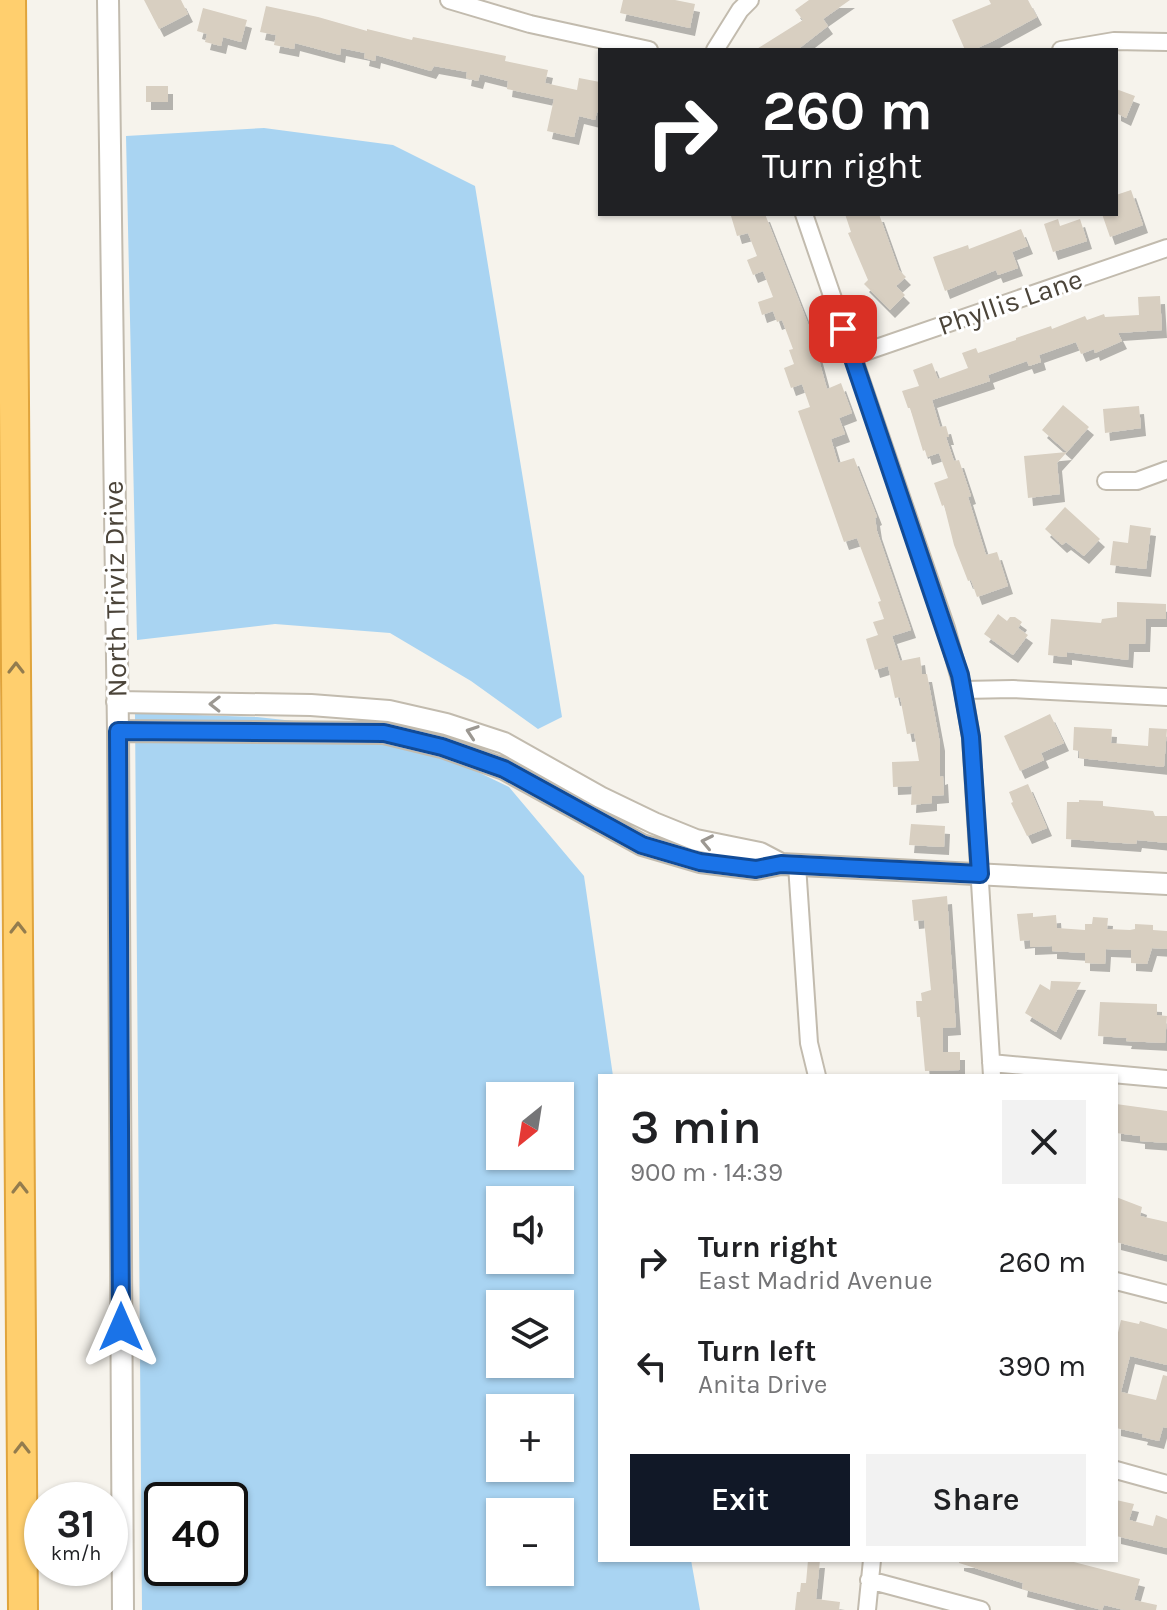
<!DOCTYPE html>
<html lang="en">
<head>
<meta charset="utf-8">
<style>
	:root { --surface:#fff; --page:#f2f2f2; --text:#202124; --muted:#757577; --accent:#111827 }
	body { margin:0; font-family:Karla,sans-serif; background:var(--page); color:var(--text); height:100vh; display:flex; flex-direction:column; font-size:30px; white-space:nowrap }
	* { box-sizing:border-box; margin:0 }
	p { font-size:26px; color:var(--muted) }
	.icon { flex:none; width:44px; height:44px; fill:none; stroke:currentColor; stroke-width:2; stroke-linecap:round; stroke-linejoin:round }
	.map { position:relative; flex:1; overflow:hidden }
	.details { position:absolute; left:598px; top:1074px; width:520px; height:488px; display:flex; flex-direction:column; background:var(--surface); border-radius:0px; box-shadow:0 2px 6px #0004 }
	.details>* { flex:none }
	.banner { position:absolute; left:598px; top:48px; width:520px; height:168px; border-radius:0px; box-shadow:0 2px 6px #0004; background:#202124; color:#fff; overflow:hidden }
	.needle { width:52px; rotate:210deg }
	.tools { position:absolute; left:486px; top:1082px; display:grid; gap:16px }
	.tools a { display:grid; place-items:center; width:88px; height:88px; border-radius:0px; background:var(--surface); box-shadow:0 2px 6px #0004; font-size:40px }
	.speed { position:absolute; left:24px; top:1482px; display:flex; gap:16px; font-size:40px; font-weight:700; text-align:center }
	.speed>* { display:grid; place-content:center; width:104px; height:104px; border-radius:50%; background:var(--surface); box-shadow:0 2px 6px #0004; line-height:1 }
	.speed small { font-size:20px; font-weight:400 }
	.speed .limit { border:4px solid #111; border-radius:12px; background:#fff; color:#111 }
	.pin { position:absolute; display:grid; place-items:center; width:68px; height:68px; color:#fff; margin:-34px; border-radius:16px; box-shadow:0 4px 12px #0006 }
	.me { position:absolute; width:88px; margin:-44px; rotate:0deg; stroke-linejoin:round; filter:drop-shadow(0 0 6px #0008) }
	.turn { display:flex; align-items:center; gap:28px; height:168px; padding:0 32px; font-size:36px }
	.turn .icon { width:104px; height:104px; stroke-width:2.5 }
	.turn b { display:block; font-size:56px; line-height:68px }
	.round { display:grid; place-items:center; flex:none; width:84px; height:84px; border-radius:0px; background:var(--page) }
	.overview { display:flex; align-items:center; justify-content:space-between; height:136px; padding:0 32px }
	h1 { font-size:48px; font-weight:600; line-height:60px }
	.cta { display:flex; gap:16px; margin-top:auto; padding:16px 32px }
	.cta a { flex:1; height:92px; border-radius:0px; background:var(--accent); color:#fff; font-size:32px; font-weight:600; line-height:92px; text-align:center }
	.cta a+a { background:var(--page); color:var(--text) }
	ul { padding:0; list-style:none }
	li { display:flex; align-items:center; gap:24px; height:104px; padding:0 32px }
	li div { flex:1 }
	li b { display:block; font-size:30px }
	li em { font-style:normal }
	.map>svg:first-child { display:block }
	.water { fill:#a9d4f2; fill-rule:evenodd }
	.building { fill:#d8cfc1; filter:url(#shadow) }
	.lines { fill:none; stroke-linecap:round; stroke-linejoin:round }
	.minor-casing { stroke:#c2bbae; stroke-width:20 }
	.tertiary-casing { stroke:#c2bbae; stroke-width:24 }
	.motorway-casing { stroke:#e0a43c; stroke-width:32 }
	.minor { stroke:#fff; stroke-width:16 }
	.tertiary { stroke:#fff; stroke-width:20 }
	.motorway { stroke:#ffcf6e; stroke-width:28 }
	.oneway { stroke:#937c4e }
	.oneway2 { stroke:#9c9892 }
	.route-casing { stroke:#114b97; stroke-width:20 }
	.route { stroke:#1a73e8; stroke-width:14 }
	.labels { text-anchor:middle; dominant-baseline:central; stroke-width:6; stroke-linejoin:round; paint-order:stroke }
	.street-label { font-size:28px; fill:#4b4439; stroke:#fff }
</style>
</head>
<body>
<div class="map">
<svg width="1167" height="1610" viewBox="0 0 1167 1610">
	<defs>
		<filter id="shadow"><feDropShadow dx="5" dy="8" stdDeviation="0" flood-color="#0004"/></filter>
	</defs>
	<rect width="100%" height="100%" fill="#f6f3ec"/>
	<path class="water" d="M 264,128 L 393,145 L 475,186 L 562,717 L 538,729 L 471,681 L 390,633 L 275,624 L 137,640 L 126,136 Z
		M 135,713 L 257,717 L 395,732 L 509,787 L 584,876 L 613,1076 L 600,1076 L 600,1560 L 691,1560 L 700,1610 L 142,1610 ZM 500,1096 L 560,1096 L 560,1156 L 500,1156 ZM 500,1200 L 560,1200 L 560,1260 L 500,1260 ZM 500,1304 L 560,1304 L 560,1364 L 500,1364 ZM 500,1408 L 560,1408 L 560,1468 L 500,1468 ZM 162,1500 L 230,1500 L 230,1568 L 162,1568 ZM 500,1512 L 560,1512 L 560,1572 L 500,1572 Z"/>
	<path class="building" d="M 144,0 L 181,0 L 188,14 L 159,29 Z
		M 623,0 L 675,0 L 695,4 L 690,28 L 620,13 Z
		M 809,0 L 850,0 L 823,19 L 828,26 L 797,50 L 755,50 L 803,20 L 795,10 Z
		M 989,0 L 1028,0 L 1037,17 L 993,41 L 973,50 L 965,50 L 952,20 L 991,4 Z
		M 266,6 L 318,17 L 367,31 L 367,29 L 412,40 L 413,37 L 506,56 L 505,61 L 548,70 L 545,83 L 577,90 L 579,78 L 600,82 L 600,113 L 597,112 L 595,120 L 579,116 L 574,137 L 547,131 L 554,99 L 507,89 L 508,81 L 480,74 L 478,81 L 466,78 L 467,72 L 434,66 L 431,71 L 376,55 L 375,61 L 364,58 L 365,53 L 341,48 L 340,55 L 295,43 L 294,49 L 274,45 L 276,35 L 260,32 Z
		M 203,8 L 247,20 L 241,42 L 223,37 L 221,46 L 205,42 L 207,34 L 197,31 Z
		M 146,86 L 168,86 L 168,102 L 146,102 Z
		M 1116,89 L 1135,96 L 1126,118 L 1116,113 Z
		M 1131,190 L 1143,225 L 1110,237 L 1102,214 L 1116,214 L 1116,195 Z
		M 737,214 L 765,214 L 812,334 L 827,389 L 841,383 L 852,413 L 839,418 L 845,434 L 831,439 L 838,463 L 854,458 L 877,517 L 875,518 L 877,531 L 911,630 L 892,636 L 900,661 L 920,657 L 922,674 L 927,674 L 940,743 L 940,777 L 943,776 L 944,795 L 932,796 L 932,803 L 911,805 L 912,786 L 893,787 L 892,762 L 919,761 L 914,733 L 907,734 L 900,697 L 895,698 L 888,666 L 875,670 L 866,639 L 878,635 L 873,622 L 884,619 L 878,602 L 881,601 L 857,538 L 844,542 L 798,411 L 810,407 L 802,384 L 791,388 L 784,368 L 794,364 L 789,350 L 793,349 L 782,320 L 777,322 L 773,311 L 762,315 L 758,302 L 773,297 L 763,271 L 753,275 L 747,260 L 757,256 L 748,233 L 737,236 L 731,216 Z
		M 845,214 L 879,214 L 899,270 L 906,277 L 896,286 L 905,295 L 890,310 L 864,284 L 868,280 L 848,233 L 851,232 Z
		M 1058,219 L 1060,226 L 1080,219 L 1087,241 L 1053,252 L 1044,224 Z
		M 1021,229 L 1028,246 L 1012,252 L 1018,268 L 998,275 L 996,270 L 945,291 L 933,257 L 968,245 L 969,249 Z
		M 1160,296 L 1162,330 L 1118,333 L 1122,341 L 1095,353 L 1094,349 L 1081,354 L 1076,342 L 1039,355 L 1041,362 L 1029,366 L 1027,361 L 988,375 L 990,381 L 932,400 L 940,427 L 946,426 L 949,437 L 946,437 L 954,461 L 959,460 L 971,496 L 968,497 L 986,555 L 997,552 L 1008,586 L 977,597 L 971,580 L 968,581 L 954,545 L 944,505 L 942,506 L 934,483 L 948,478 L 939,453 L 927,457 L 925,450 L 923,451 L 910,408 L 908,408 L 902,391 L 919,386 L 913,370 L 932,363 L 938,379 L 968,368 L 962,353 L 976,348 L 978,353 L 1016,340 L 1016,338 L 1051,326 L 1052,329 L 1085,316 L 1087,320 L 1104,314 L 1105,317 L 1139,315 L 1138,297 Z
		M 1063,405 L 1089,427 L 1067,452 L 1042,430 Z
		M 1139,406 L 1141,428 L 1105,433 L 1103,409 Z
		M 1067,452 L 1057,463 L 1060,494 L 1028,498 L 1024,456 Z
		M 1065,507 L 1100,539 L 1084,556 L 1066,542 L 1062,545 L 1045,529 Z
		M 1130,525 L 1151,528 L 1146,569 L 1110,565 L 1113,541 L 1128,543 Z
		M 1117,602 L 1166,604 L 1166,619 L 1146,619 L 1145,644 L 1129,644 L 1128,660 L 1067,652 L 1067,657 L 1048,655 L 1051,619 L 1101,623 L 1102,619 L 1117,617 Z
		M 998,614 L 1007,621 L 1010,617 L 1015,617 L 1022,622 L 1018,628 L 1028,635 L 1013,655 L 984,634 Z
		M 1050,714 L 1064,743 L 1041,753 L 1044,760 L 1020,771 L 1004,736 Z
		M 1074,727 L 1112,729 L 1111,743 L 1148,746 L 1149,728 L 1167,729 L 1164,767 L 1079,758 L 1079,751 L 1073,750 Z
		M 1028,784 L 1047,828 L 1027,836 L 1011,803 L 1013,802 L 1009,792 Z
		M 1079,800 L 1103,801 L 1103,806 L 1153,811 L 1155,816 L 1167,816 L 1167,843 L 1137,840 L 1136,844 L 1066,839 L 1067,802 L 1079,802 Z
		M 911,824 L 945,826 L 944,847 L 909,845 Z
		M 947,896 L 956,1027 L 943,1028 L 943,1052 L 960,1052 L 960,1070 L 925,1071 L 920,1017 L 917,1017 L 916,1001 L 922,1001 L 921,993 L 931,990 L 924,920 L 914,921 L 912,900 Z
		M 1033,913 L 1033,917 L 1056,915 L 1057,928 L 1085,930 L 1085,924 L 1092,924 L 1093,917 L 1108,918 L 1107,929 L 1130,930 L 1135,929 L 1135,924 L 1153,925 L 1153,930 L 1167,931 L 1167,949 L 1152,948 L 1147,964 L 1131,963 L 1131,950 L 1106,949 L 1105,964 L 1085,963 L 1085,953 L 1052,951 L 1052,946 L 1030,947 L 1030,940 L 1020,941 L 1017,914 Z
		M 1051,981 L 1081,982 L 1056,1032 L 1025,1013 L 1040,984 L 1050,990 Z
		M 1100,1002 L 1157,1004 L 1157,1015 L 1167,1016 L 1165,1043 L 1126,1041 L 1127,1038 L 1098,1036 Z
		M 1116,1104 L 1167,1111 L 1167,1143 L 1140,1141 L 1140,1136 L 1116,1133 Z
		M 1116,1197 L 1142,1207 L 1140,1216 L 1167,1222 L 1167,1255 L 1116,1242 Z
		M 1121,1320 L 1139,1324 L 1140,1321 L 1167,1329 L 1167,1365 L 1130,1356 L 1121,1392 L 1156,1400 L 1163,1375 L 1167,1376 L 1167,1428 L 1163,1427 L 1159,1441 L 1142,1437 L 1143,1434 L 1116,1428 L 1116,1341 Z
		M 1116,1500 L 1134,1504 L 1129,1520 L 1153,1526 L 1156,1515 L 1167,1519 L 1167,1548 L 1116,1536 Z
		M 808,1560 L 820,1560 L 816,1599 L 840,1602 L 839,1610 L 795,1610 L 797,1592 L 800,1592 L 801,1583 L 806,1583 Z
		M 959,1560 L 1066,1560 L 1140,1579 L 1134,1600 L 1157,1605 L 1156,1610 L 1124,1610 L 1104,1605 L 1102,1610 L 1022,1589 L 1023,1583 L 959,1563 Z"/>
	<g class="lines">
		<g class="minor-casing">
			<path id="minor" d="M 449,0 L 530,24 L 649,50
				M 715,50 L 740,10 L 750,0
				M 1061,50 L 1114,41 L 1167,42
				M 804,214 L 946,628 L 963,690 L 971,737 L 992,1076
				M 853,356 L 1167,248
				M 1106,481 L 1137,481 L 1167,470
				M 963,690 L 1013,689 L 1167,697
				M 797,865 L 809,1043 L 817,1076
				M 991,1063 L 1167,1079
				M 1116,1281 L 1167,1294
				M 1116,1470 L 1167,1484
				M 869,1580 L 981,1610
				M 867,1610 L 872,1560"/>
		</g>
		<g class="tertiary-casing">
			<path id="tertiary" d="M 108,0 L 118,731 L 123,1610
				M 117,702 L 311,705 L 389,711 L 446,724 L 504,743 L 600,797 L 654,823 L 696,840 L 760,853 L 781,864
				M 118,731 L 384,733 L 442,747 L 504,769 L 642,845 L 700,862 L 756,869 L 781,864 L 1167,884"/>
		</g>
		<g class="motorway-casing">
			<path id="motorway" d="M 11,0 L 23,1610"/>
		</g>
		<use href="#minor" class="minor"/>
		<use href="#tertiary" class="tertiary"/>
		<use href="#motorway" class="motorway"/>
	</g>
	<defs><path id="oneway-chevron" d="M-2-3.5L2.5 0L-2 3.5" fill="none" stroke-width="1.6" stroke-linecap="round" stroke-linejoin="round" transform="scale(2)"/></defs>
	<g class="oneway">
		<use href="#oneway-chevron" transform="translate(16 668) rotate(-90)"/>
		<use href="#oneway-chevron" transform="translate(18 928) rotate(-90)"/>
		<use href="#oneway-chevron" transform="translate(20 1188) rotate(-90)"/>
		<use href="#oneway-chevron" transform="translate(22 1448) rotate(-90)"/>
	</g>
	<g class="oneway2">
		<use href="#oneway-chevron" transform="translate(215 704) rotate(-179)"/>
		<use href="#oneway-chevron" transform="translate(472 732) rotate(-161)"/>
		<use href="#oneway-chevron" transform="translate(707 842) rotate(-168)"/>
	</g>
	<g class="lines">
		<g class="route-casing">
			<path id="route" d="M 121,1327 L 118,731 L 384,733 L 442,747 L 504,769 L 642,845 L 700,862 L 756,869 L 781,864 L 980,874 L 971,737 L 960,675 L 843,329"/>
		</g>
		<use href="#route" class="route"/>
	</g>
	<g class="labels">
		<g class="street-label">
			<text transform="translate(1010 302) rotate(-19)">Phyllis Lane</text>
			<text transform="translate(115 589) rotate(-91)">North Triviz Drive</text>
		</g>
	</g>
</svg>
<div class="tools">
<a><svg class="needle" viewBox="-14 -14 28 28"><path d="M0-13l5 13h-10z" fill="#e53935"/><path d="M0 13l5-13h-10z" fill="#757577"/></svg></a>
<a><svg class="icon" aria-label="sound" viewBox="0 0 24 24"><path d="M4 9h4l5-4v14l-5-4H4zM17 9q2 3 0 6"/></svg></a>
<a><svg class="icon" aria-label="layers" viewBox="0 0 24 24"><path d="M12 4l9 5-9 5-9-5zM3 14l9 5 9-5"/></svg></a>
<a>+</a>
<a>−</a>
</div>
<div class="speed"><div>31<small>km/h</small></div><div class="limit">40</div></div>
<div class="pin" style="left:843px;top:329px;background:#d93025"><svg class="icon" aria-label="arrive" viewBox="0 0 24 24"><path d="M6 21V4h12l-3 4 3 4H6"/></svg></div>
<svg class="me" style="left:121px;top:1327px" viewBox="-20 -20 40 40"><path d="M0-17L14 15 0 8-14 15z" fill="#1a73e8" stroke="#fff" stroke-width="4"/></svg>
<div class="banner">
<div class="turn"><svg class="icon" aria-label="right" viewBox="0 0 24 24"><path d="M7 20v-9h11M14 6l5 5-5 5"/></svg><div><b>260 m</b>Turn right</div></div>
</div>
<section class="details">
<div class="overview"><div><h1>3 min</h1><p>900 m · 14:39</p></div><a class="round"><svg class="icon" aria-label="close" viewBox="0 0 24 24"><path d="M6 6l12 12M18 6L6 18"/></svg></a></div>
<ul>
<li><svg class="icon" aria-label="right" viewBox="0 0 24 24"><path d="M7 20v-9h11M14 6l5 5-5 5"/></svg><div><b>Turn right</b><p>East Madrid Avenue</p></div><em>260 m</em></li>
<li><svg class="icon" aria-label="left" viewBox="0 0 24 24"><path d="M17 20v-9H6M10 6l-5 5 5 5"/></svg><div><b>Turn left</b><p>Anita Drive</p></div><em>390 m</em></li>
</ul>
<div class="cta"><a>Exit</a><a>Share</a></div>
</section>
</div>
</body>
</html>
